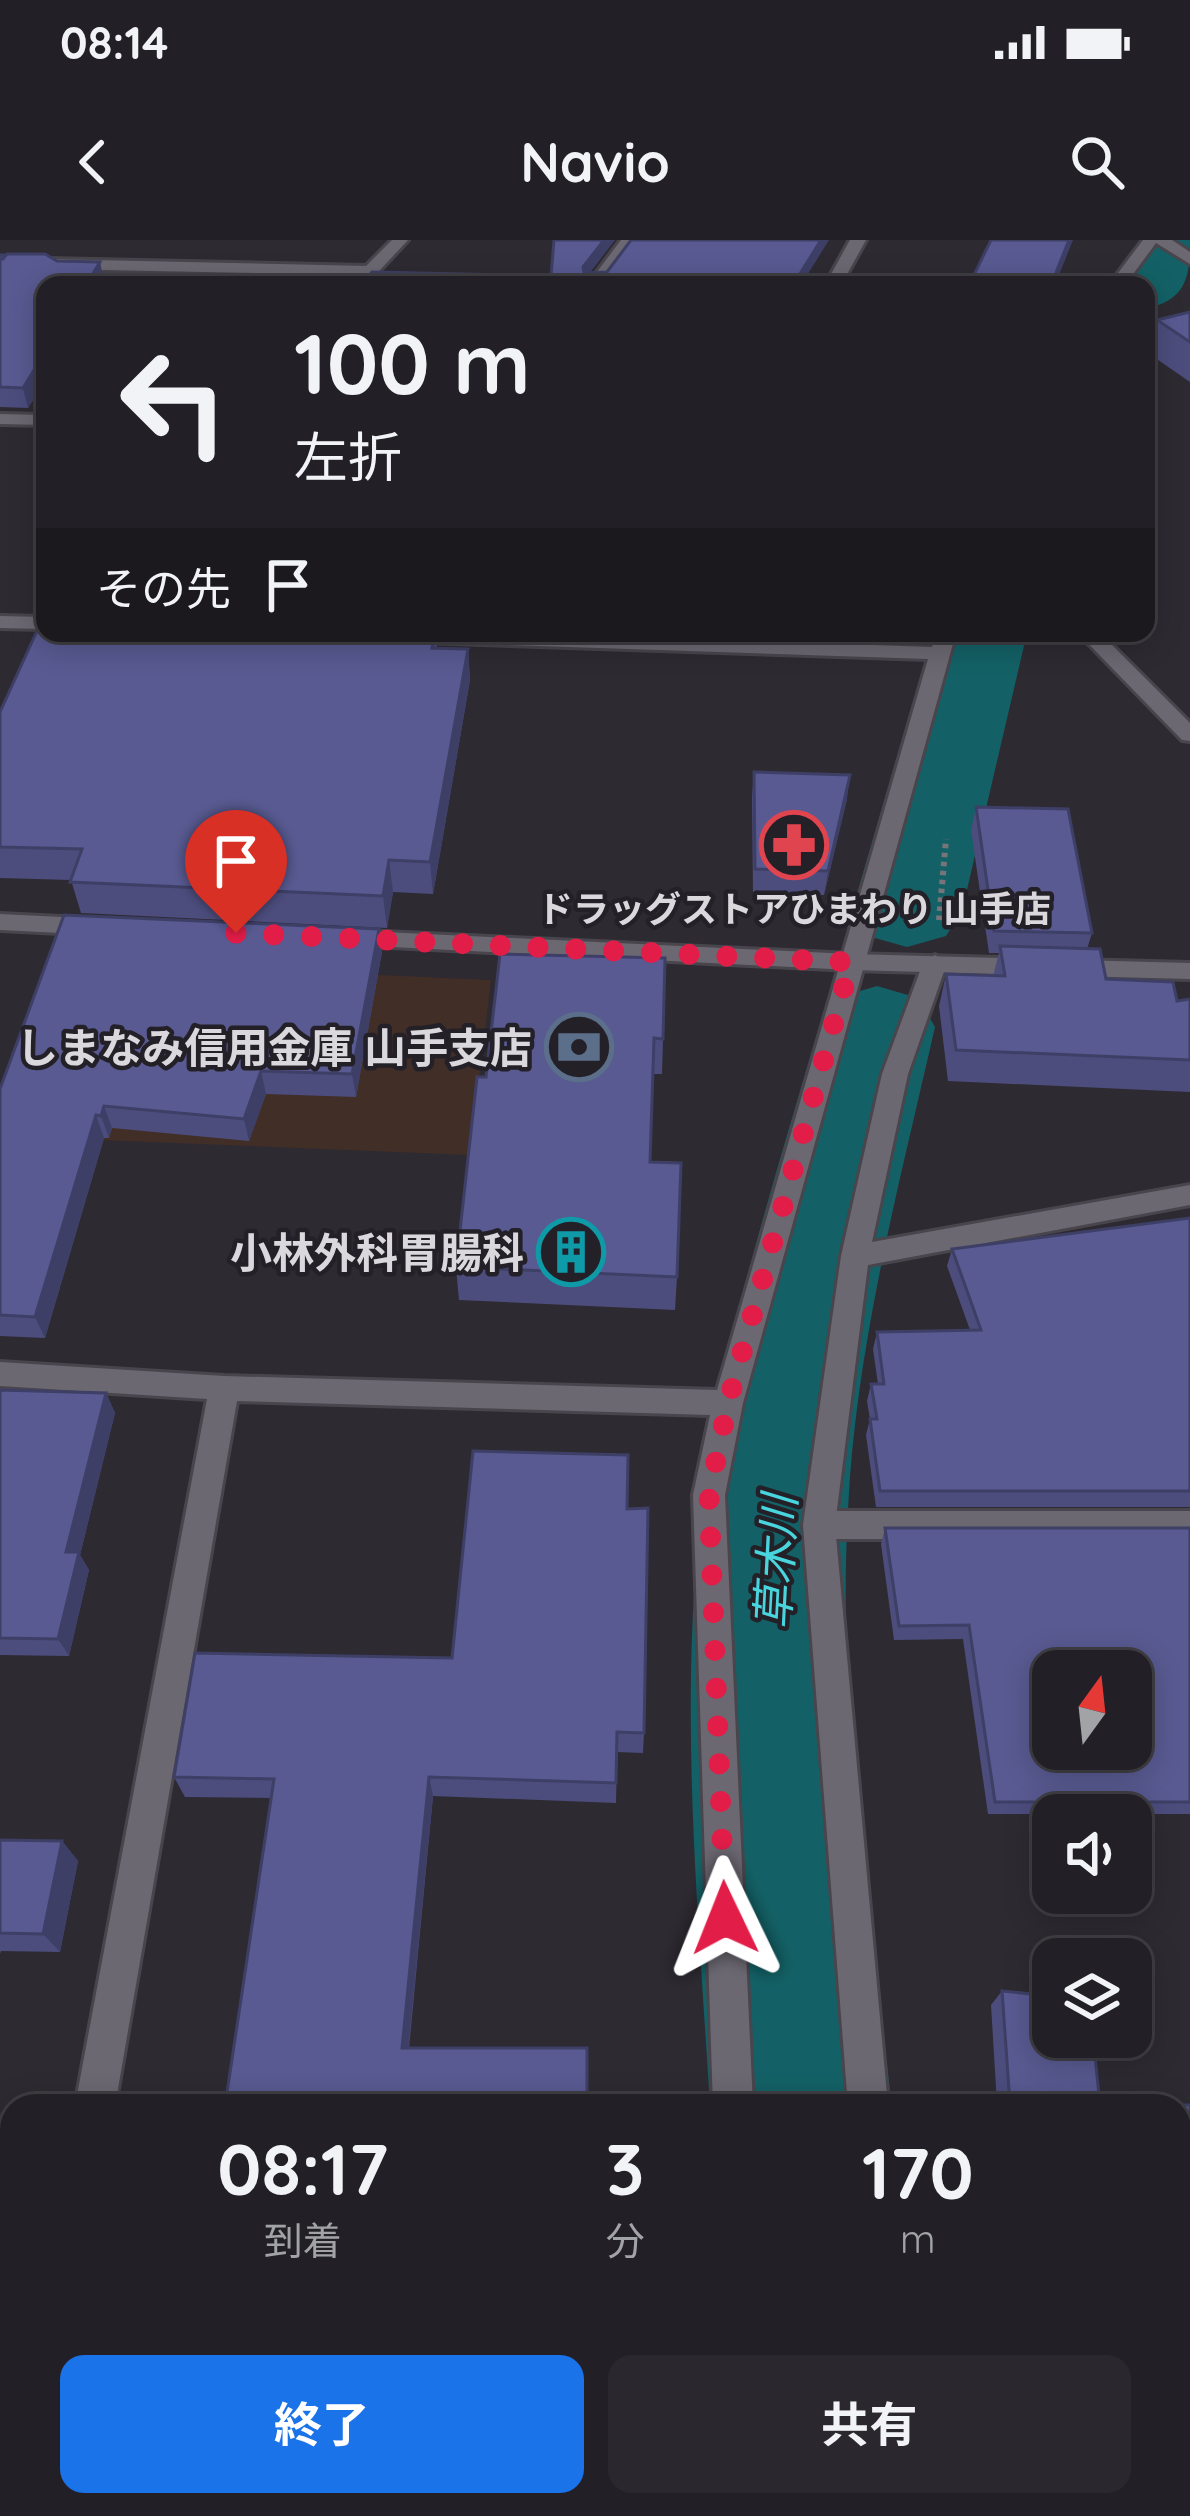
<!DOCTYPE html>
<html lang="ja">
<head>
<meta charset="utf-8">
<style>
	:root { --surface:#222026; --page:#2a282e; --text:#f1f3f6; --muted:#a2a3a7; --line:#3f3e43; --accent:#1a73e8 }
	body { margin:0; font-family:Quicksand,"Noto Sans JP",sans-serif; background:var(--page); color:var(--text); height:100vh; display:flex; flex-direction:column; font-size:45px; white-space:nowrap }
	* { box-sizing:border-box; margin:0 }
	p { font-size:39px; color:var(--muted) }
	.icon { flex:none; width:66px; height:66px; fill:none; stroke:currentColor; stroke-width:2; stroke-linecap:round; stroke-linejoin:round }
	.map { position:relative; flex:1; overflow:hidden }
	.sheet { position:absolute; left:0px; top:1854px; width:1191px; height:423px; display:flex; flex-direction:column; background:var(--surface); border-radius:36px 36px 0 0; box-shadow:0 6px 30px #0003,0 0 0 3px var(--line) }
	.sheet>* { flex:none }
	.banner { position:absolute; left:36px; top:36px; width:1119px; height:366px; border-radius:24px; box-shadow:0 6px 30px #0003,0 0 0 3px var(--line); background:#222026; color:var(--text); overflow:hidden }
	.needle { width:78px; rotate:15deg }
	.buttons { position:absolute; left:1032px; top:1410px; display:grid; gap:24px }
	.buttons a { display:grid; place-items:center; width:120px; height:120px; border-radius:24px; background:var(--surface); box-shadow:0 6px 30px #0003,0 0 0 3px var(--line); font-size:60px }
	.pin { position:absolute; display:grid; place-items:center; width:102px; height:102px; color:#fff; margin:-123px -51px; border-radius:50% 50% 50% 0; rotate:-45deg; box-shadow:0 0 12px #0007 }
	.pin .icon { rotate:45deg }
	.me { position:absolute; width:132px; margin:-66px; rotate:358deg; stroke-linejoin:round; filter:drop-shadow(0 0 9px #0008) }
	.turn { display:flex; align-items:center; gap:42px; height:252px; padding:0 60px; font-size:54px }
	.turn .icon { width:156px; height:156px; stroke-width:2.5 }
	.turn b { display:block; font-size:84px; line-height:102px }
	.then { display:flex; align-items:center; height:114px; padding:0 60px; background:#0003; gap:24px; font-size:45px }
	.eta { display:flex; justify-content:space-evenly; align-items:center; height:204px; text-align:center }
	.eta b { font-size:72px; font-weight:700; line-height:84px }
	.action { display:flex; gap:24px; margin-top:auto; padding:24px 60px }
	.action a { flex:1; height:138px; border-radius:24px; background:var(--accent); color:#fff; font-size:48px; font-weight:700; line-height:138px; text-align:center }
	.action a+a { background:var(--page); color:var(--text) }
	.status { display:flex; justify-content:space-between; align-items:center; height:84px; padding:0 60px; background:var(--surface); direction:ltr }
	.status svg { height:33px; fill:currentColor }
	header { display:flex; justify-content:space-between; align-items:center; height:156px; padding:0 60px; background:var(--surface); font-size:54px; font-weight:700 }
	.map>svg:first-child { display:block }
	.commercial { fill:#412e27 }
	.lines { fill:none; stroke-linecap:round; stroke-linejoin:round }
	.river { fill:#136166; fill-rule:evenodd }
	.lane-casing { stroke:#49454d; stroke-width:6 }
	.street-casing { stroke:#49454d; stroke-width:6 }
	.secondary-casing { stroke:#49454d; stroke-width:6 }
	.path { stroke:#77747a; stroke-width:6; stroke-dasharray:4.5 4.5; stroke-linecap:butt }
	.lane { fill:#6c6872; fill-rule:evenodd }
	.street { fill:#6c6872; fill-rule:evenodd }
	.secondary { fill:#6c6872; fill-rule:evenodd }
	.wall { fill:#4c4d7d }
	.shaded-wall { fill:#3e3f66 }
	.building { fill:#585a91; stroke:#3e3f66; stroke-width:3; fill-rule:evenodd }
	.route { stroke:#e11d48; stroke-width:21; stroke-dasharray:0 37.8 }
	.labels { text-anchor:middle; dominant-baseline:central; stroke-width:9; stroke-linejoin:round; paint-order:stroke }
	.far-poi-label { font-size:36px; font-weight:bold; fill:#dad8dd; stroke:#242028 }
	.poi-label { font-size:42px; font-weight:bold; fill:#dad8dd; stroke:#242028; text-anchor:end }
	.water-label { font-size:45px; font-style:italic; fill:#48d5de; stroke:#242028 }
</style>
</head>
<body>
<div class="status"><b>08:14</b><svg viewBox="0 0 49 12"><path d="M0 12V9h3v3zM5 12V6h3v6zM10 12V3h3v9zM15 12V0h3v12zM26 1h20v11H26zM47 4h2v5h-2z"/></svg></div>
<header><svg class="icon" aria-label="back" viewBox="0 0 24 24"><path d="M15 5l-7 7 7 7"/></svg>Navio<svg class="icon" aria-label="search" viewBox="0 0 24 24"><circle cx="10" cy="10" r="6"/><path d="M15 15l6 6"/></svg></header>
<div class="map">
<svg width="1190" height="2276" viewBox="0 0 1190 2276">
	<rect width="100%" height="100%" fill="#2e2a32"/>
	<path class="commercial" d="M 57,721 L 491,740 L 470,915 L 0,896 L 0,878 Z"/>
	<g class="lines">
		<path class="river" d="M 1147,0 L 1190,0 C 1190,39 1186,59 1146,69 L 1146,45 L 1111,45 Z
			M 933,393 L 1027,393 L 962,671 L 946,696 L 907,707 L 868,696 L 852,671 Z
			M 877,746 L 918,758 L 935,787 C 899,946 856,1105 848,1269 C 837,1469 868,1668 892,1866 L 710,1866 C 698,1666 678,1464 702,1265 C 722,1102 773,944 819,787 L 836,758 Z
			M 731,2265 L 937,2265 L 938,2276 L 732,2276 Z"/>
		<g class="lane-casing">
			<path id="lane" d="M 1078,393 L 1100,393 L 1190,483 L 1190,501 L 1182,500 Z
				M 819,1271 L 1190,1271 L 1190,1299 L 819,1299 L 808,1295 L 803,1285 L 808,1275 Z"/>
		</g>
		<g class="street-casing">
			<path id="street" d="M 392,0 L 408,0 L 366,45 L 353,45 L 358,35 L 0,28 L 0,18 L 366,26 Z
				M 621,0 L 637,0 L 603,45 L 587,45 Z
				M 850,0 L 866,0 L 841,45 L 825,45 Z
				M 1143,0 L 1172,0 L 1190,12 L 1190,24 L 1156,3 L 1125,45 L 1109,45 Z
				M 0,174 L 45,175 L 45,185 L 0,184 Z
				M 0,376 L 45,377 L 45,389 L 0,388 Z
				M 322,393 L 518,393 L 932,407 L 936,393 L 956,393 L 743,1163 L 725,1255 L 753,1866 L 713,1866 L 693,1255 L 710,1175 L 237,1161 L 115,1866 L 75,1866 L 207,1159 L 0,1146 L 0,1122 L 224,1136 L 717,1150 L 928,419 L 332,399 Z
				M 935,715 L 947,723 L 908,834 L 872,1002 L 1190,945 L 1190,965 L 868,1025 L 835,1285 L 888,1866 L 848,1866 L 803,1285 L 841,1016 L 882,834 L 923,723 Z
				M 12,2248 L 12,2265 L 46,2265 L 44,2276 L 0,2276 Z
				M 729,2265 L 773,2265 L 774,2276 L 730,2276 Z
				M 887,2265 L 931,2265 L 932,2276 L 888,2276 Z"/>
		</g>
		<g class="secondary-casing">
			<path id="secondary" d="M 0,674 L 102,679 L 114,687 L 102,695 L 0,690 Z
				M 342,690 L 851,714 L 1190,723 L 1190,739 L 851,730 L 333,704 L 330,698 Z"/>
		</g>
		<path class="path" d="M 939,680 L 946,599"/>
		<use href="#lane" class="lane"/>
		<use href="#street" class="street"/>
		<use href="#secondary" class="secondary"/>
	</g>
	<path class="wall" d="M 0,15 L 57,21 L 104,41 L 102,45 L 45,45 L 45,141 L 28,168 L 0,167 Z
		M 1190,72 L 1190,142 L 1148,113 L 1157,80 Z
		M 436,393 L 437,408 L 468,409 L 470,440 L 433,654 L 393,652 L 387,688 L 81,673 L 71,640 L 0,638 L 0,472 Z
		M 754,532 L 847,559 L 824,655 L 753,652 L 752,556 Z
		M 976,567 L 1092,693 L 1087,709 L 1106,739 L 1177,761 L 1190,759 L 1190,852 L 948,841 L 939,766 L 946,734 L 993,736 L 999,713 L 989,713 L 971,590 Z
		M 379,689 L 382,712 L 356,857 L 266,854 L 249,901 L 112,888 L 109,898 L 104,898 L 45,1098 L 0,1096 L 0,849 Z
		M 500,714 L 663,799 L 662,834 L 653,834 L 650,922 L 677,1037 L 675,1070 L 459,1060 L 456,1027 L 486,837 Z
		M 1190,978 L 1190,1267 L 876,1267 L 866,1195 L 870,1179 L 867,1161 L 871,1144 L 878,1144 L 873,1109 L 877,1092 L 970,1090 L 947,1026 L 952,1009 Z
		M 0,1150 L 106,1153 L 115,1173 L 80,1315 L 89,1330 L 69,1416 L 0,1415 Z
		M 627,1269 L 644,1493 L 643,1513 L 617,1512 L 616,1563 L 433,1556 L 409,1808 L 271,1558 L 185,1557 L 174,1537 L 452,1418 Z
		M 885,1288 L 1190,1288 L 1190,1574 L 988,1574 L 963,1399 L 894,1400 L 881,1304 Z
		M 0,1600 L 62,1601 L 78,1621 L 60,1712 L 1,1711 L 0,1714 Z
		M 1002,1751 L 1100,1865 L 1190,1865 L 1190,2127 L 1179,2127 L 1179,1866 L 975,1866 L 997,1864 L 991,1765 Z"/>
	<path class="shaded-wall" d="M 604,0 L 615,0 L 583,42 L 583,27 Z
		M 821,0 L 829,0 L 801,45 L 793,45 Z
		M 1069,0 L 1073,0 L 1055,45 L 1051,45 Z
		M 100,22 L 104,41 L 102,45 L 86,45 Z
		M 45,112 L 45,141 L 28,168 L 23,148 Z
		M 468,409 L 470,440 L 433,654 L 430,622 Z
		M 850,535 L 847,559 L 824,655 L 828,631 Z
		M 389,620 L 393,652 L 387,688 L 383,656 Z
		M 379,689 L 382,712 L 356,857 L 352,834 Z
		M 261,831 L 266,854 L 249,901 L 244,879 Z
		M 104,866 L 112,888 L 109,898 L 101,876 Z
		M 96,875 L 104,898 L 45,1098 L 35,1077 Z
		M 106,1153 L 115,1173 L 80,1315 L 89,1330 L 69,1416 L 58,1399 L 66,1312 Z
		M 429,1537 L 433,1556 L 407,1821 L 402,1808 Z
		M 62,1601 L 78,1621 L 60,1712 L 43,1694 Z"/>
	<path class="building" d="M 554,0 L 604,0 L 583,27 L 584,33 L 607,32 L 631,0 L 821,0 L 793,45 L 361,45 L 372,32 L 551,36 Z
		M 991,0 L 1069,0 L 1051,45 L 969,45 Z
		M 7,14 L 45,14 L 57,21 L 100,22 L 86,45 L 45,45 L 45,112 L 23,148 L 0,147 L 0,15 L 5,15 L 2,20 Z
		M 1190,72 L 1190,102 L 1157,80 Z
		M 42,380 L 45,380 L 45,393 L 435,393 L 432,408 L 468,409 L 430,622 L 389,620 L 383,656 L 70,642 L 82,609 L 0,607 L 0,472 Z
		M 754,532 L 850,535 L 828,631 L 755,629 Z
		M 976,567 L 1068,569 L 1092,693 L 994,691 Z
		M 64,675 L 379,689 L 352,834 L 261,831 L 244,879 L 104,866 L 101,876 L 96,875 L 35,1077 L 0,1075 L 0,849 Z
		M 1000,706 L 1100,709 L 1106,739 L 1173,742 L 1177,761 L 1190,759 L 1190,820 L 956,810 L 946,734 L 1005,736 Z
		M 500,714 L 665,718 L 663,799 L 654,798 L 650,922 L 681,923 L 677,1037 L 456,1027 L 477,837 L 486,837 Z
		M 1190,978 L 1190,1251 L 880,1251 L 870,1179 L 877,1179 L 871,1144 L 884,1144 L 877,1092 L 981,1090 L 952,1009 Z
		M 0,1150 L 106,1153 L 66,1312 L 79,1312 L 58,1399 L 0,1398 Z
		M 473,1211 L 628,1215 L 627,1269 L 648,1268 L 644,1493 L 617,1492 L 616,1543 L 429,1537 L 402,1808 L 587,1808 L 587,1866 L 225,1866 L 274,1539 L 174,1537 L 195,1413 L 452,1418 Z
		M 885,1288 L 1190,1288 L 1190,1562 L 995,1562 L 969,1385 L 899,1386 ZM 1053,1431 L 1131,1431 L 1131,1509 L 1053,1509 Z
		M 0,1600 L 62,1601 L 43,1694 L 0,1693 Z
		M 1002,1751 L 1053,1756 L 1053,1797 L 1093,1797 L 1100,1865 L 1190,1865 L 1190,2122 L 1185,2123 L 1179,2093 L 1179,1866 L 977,1866 L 976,1864 L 1010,1864 Z
		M 94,2265 L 579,2265 L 579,2276 L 295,2276 L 94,2269 Z"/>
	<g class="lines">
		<path class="route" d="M 236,693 L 851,722 L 728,1163 L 709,1255 L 725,1678"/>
	</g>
	<defs>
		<g id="pharmacy-ring" transform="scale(3.45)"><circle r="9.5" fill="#242028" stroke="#e0444e" stroke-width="1.5"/><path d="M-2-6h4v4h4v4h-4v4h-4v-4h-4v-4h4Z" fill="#e0444e"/></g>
		<g id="bank-ring" transform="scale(3.45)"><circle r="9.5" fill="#242028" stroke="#5c6f8a" stroke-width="1.5"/><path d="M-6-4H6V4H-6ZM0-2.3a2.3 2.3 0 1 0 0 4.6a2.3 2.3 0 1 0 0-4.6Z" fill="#5c6f8a"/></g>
		<g id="building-ring" transform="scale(3.45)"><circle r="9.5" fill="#242028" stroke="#0f9aa8" stroke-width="1.5"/><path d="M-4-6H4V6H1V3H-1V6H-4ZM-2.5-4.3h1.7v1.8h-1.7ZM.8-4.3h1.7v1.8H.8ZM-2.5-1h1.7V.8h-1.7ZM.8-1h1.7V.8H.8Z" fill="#0f9aa8"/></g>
	</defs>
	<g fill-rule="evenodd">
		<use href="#pharmacy-ring" x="794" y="605"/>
		<use href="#bank-ring" x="579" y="807"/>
		<use href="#building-ring" x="571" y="1012"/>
	</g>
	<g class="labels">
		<g class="far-poi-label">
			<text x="794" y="668">ドラッグストアひまわり 山手店</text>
		</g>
		<g class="poi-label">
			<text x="532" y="807">しまなみ信用金庫 山手支店</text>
			<text x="524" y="1012">小林外科胃腸科</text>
		</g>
		<g class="water-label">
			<text transform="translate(775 1322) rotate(-87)">草木川</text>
		</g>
	</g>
</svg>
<div class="buttons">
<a><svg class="needle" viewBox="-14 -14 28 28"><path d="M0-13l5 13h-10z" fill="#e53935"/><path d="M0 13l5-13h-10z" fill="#a2a3a7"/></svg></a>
<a><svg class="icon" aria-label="sound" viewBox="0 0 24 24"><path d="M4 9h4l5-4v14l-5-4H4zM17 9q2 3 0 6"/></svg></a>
<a><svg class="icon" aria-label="layers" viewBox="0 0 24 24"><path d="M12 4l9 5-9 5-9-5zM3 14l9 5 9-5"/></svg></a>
</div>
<div class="pin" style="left:236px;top:693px;background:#d93025"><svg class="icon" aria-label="arrive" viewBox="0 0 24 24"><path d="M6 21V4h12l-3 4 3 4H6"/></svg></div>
<svg class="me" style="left:725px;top:1678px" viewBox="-20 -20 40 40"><path d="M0-17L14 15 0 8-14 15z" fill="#e11d48" stroke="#fff" stroke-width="4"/></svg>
<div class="banner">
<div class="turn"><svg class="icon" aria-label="left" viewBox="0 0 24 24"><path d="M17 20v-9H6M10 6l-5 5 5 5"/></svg><div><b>100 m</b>左折</div></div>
<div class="then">その先<svg class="icon" aria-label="arrive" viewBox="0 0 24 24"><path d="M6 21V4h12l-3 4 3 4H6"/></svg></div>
</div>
<section class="sheet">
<div class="eta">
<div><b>08:17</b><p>到着</p></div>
<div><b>3</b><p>分</p></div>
<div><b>170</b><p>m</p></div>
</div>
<div class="action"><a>終了</a><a>共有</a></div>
</section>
</div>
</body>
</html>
